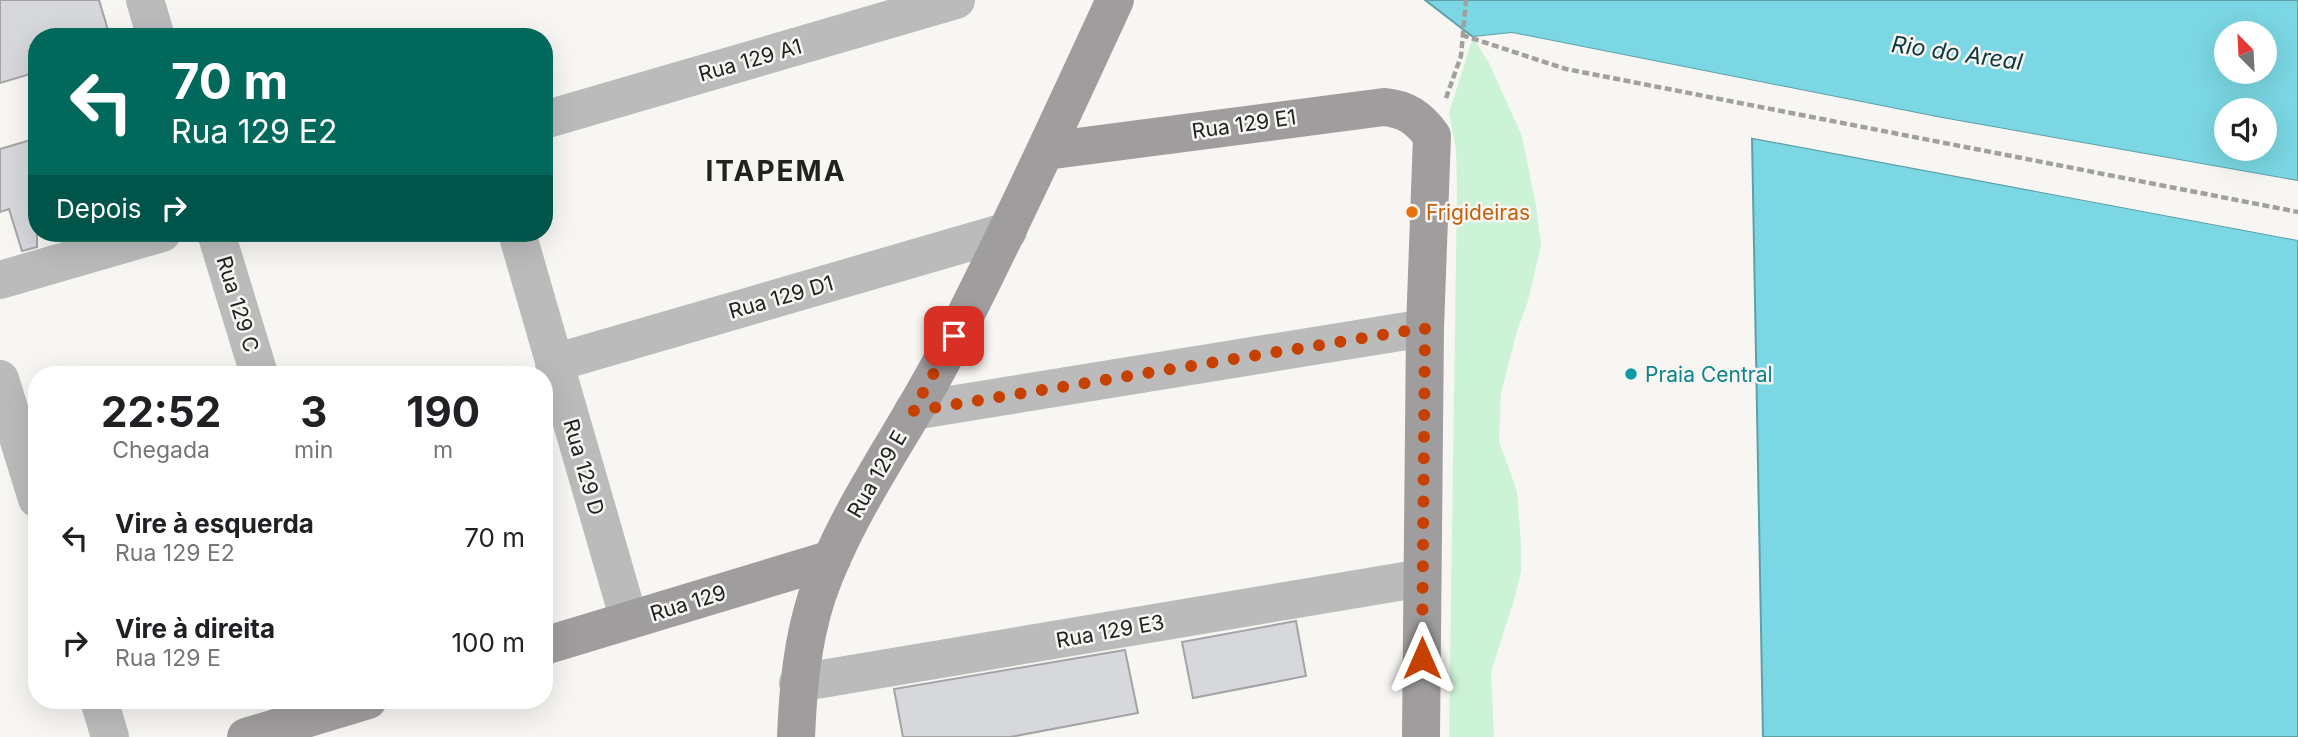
<!DOCTYPE html>
<html lang="pt">
<head>
<meta charset="utf-8">
<style>
	:root { --surface:#fff; --page:#f6f6f6; --text:#202124; --muted:#757577 }
	body { margin:0; font-family:Inter,sans-serif; background:var(--page); color:var(--text); height:100vh; display:flex; flex-direction:column; font-size:26px; white-space:nowrap }
	* { box-sizing:border-box; margin:0 }
	p { font-size:23px; color:var(--muted) }
	.icon { flex:none; width:38px; height:38px; fill:none; stroke:currentColor; stroke-width:2; stroke-linecap:round; stroke-linejoin:round }
	.map { position:relative; flex:1; overflow:hidden }
	.details { position:absolute; left:28px; top:366px; width:525px; height:343px; display:flex; flex-direction:column; background:var(--surface); border-radius:28px; box-shadow:0 7px 28px #0002 }
	.details>* { flex:none }
	.hud { position:absolute; left:28px; top:28px; width:525px; height:214px; border-radius:28px; box-shadow:0 7px 28px #0002; background:#00695c; color:#fff; overflow:hidden }
	.needle { width:46px; rotate:336deg }
	.fabs { position:absolute; left:2214px; top:21px; display:grid; gap:14px }
	.fabs a { display:grid; place-items:center; width:63px; height:63px; border-radius:50%; background:var(--surface); box-shadow:0 7px 28px #0002; font-size:35px }
	.pin { position:absolute; display:grid; place-items:center; width:60px; height:60px; color:#fff; margin:-30px; border-radius:14px; box-shadow:0 4px 10px #0006 }
	.me { position:absolute; width:77px; margin:-38px; rotate:0deg; stroke-linejoin:round; filter:drop-shadow(0 0 5px #0008) }
	.turn { display:flex; align-items:center; gap:24px; height:147px; padding:0 28px; font-size:32px }
	.turn .icon { width:91px; height:91px; stroke-width:2.5 }
	.turn b { display:block; font-size:49px; line-height:60px }
	.then { display:flex; align-items:center; height:66px; padding:0 28px; background:#0003; gap:14px; font-size:26px }
	.eta { display:flex; justify-content:space-evenly; align-items:center; height:119px; text-align:center }
	.eta b { font-size:42px; font-weight:700; line-height:49px }
	ul { padding:0; list-style:none }
	li { display:flex; align-items:center; gap:21px; height:105px; padding:0 28px }
	li div { flex:1 }
	li b { display:block; font-size:26px }
	li em { font-style:normal }
	.map>svg:first-child { display:block }
	.green { fill:#cdf3d6 }
	.water { fill:#7ad7e3; stroke:#5fa0a8; stroke-width:2; fill-rule:evenodd }
	.pier { fill:#f8f6f3 }
	.building { fill:#d7d8db; stroke:#a4a4a7; stroke-width:2 }
	.lines { fill:none; stroke-linecap:round; stroke-linejoin:round }
	.path { stroke:#a1a09e; stroke-width:4.5; stroke-dasharray:7 3.5; stroke-linecap:butt }
	.street { stroke:#bcbbbb; stroke-width:38 }
	.secondary { stroke:#a09d9e; stroke-width:38 }
	.route { stroke:#c64000; stroke-width:12; stroke-dasharray:0 21.6 }
	.food-dot { fill:#e8710a; stroke:#f8f6f3; stroke-width:2.5 }
	.culture-dot { fill:#0f9aa8; stroke:#f8f6f3; stroke-width:2.5 }
	.labels { text-anchor:middle; dominant-baseline:central; stroke-width:5; stroke-linejoin:round; paint-order:stroke }
	.street-label { font-size:21px; fill:#212120; stroke:#f8f6f3 }
	.food-label { font-size:21px; fill:#c56008; stroke:#f8f6f3; text-anchor:start }
	.culture-label { font-size:21px; fill:#0d838f; stroke:#f8f6f3; text-anchor:start }
	.water-label { font-size:23px; font-style:italic; fill:#0a383d; stroke:#f8f6f3 }
	.district-label { font-size:28px; font-weight:bold; letter-spacing:2px; fill:#212120; stroke:#f8f6f3 }
</style>
</head>
<body>
<div class="map">
<svg width="2298" height="737" viewBox="0 0 2298 737">
	<rect width="100%" height="100%" fill="#f8f6f3"/>
	<path class="green" d="M 1473,37 L 1489,63 L 1522,136 L 1536,206 L 1541,245 L 1528,301 L 1517,331 L 1501,393 L 1499,441 L 1517,491 L 1521,544 L 1521,572 L 1514,600 L 1491,672 L 1494,737 L 1449,737 L 1457,189 L 1456,150 L 1449,113 Z"/>
	<path class="water" d="M 1425,0 L 2298,0 L 2298,181 L 1942,118 L 1512,33 L 1473,37 ZM 2226,33 L 2264,33 L 2264,72 L 2226,72 ZM 2226,110 L 2264,110 L 2264,149 L 2226,149 Z
		M 1752,138 L 2298,240 L 2298,737 L 1763,737 Z"/>
	<path class="pier" d="M 1512,33 L 1942,118 L 2298,181 L 2298,185 L 1941,121 L 1512,37 L 1478,40 L 1473,37 Z
		M 1752,134 L 2298,236 L 2298,240 L 1748,137 Z"/>
	<path class="building" d="M 0,0 L 99,0 L 110,37 L 37,37 L 37,72 L 0,83 Z
		M 37,138 L 37,247 L 22,251 L 9,209 L 0,212 L 0,149 Z
		M 1296,621 L 1306,676 L 1193,698 L 1182,642 Z
		M 1125,650 L 1138,713 L 1010,737 L 903,737 L 894,689 Z"/>
	<g class="lines">
		<path class="path" d="M 1462,35 L 1566,69 L 2298,212
			M 1446,98 L 1461,56 L 1466,0"/>
		<path class="street" d="M 145,0 L 156,37
			M 544,120 L 956,0
			M 216,233 L 259,374
			M 517,233 L 629,620
			M 0,280 L 162,233
			M 554,363 L 1008,231
			M 0,379 L 37,499
			M 913,411 L 1425,328
			M 798,683 L 1422,578
			M 99,700 L 110,737"/>
		<path class="secondary" d="M 1046,151 L 1384,107 C 1406,109 1419,118 1432,136 L 1425,328 L 1421,737
			M 544,646 L 832,559
			M 246,737 L 368,700
			M 796,737 C 798,689 802,642 817,596 C 847,509 904,435 946,353 C 1006,237 1060,119 1115,0"/>
	</g>
	<g class="lines">
		<path class="route" d="M 954,336 L 913,411 L 1425,328 L 1422,658"/>
	</g>
	<circle class="food-dot" cx="1412" cy="212" r="7"/>
	<circle class="culture-dot" cx="1631" cy="374" r="7"/>
	<g class="labels">
		<g class="street-label">
			<text transform="translate(750 60) rotate(-16)">Rua 129 A1</text>
			<text transform="translate(1244 124) rotate(-8)">Rua 129 E1</text>
			<text transform="translate(781 297) rotate(-16)">Rua 129 D1</text>
			<text transform="translate(238 304) rotate(73)">Rua 129 C</text>
			<text transform="translate(584 467) rotate(74)">Rua 129 D</text>
			<text transform="translate(877 474) rotate(-60)">Rua 129 E</text>
			<text transform="translate(688 603) rotate(-17)">Rua 129</text>
			<text transform="translate(1110 631) rotate(-10)">Rua 129 E3</text>
		</g>
		<g class="food-label">
			<text x="1426" y="212">Frigideiras</text>
		</g>
		<g class="culture-label">
			<text x="1645" y="374">Praia Central</text>
		</g>
		<g class="water-label">
			<text transform="translate(1957 53) rotate(8)">Rio do Areal</text>
		</g>
		<g class="district-label">
			<text x="776" y="171">ITAPEMA</text>
		</g>
	</g>
</svg>
<div class="fabs">
<a><svg class="needle" viewBox="-14 -14 28 28"><path d="M0-13l5 13h-10z" fill="#e53935"/><path d="M0 13l5-13h-10z" fill="#757577"/></svg></a>
<a><svg class="icon" aria-label="sound" viewBox="0 0 24 24"><path d="M4 9h4l5-4v14l-5-4H4zM17 9q2 3 0 6"/></svg></a>
</div>
<div class="pin" style="left:954px;top:336px;background:#d93025"><svg class="icon" aria-label="arrive" viewBox="0 0 24 24"><path d="M6 21V4h12l-3 4 3 4H6"/></svg></div>
<svg class="me" style="left:1422px;top:658px" viewBox="-20 -20 40 40"><path d="M0-17L14 15 0 8-14 15z" fill="#c64000" stroke="#fff" stroke-width="4"/></svg>
<div class="hud">
<div class="turn"><svg class="icon" aria-label="left" viewBox="0 0 24 24"><path d="M17 20v-9H6M10 6l-5 5 5 5"/></svg><div><b>70 m</b>Rua 129 E2</div></div>
<div class="then">Depois<svg class="icon" aria-label="right" viewBox="0 0 24 24"><path d="M7 20v-9h11M14 6l5 5-5 5"/></svg></div>
</div>
<section class="details">
<div class="eta">
<div><b>22:52</b><p>Chegada</p></div>
<div><b>3</b><p>min</p></div>
<div><b>190</b><p>m</p></div>
</div>
<ul>
<li><svg class="icon" aria-label="left" viewBox="0 0 24 24"><path d="M17 20v-9H6M10 6l-5 5 5 5"/></svg><div><b>Vire à esquerda</b><p>Rua 129 E2</p></div><em>70 m</em></li>
<li><svg class="icon" aria-label="right" viewBox="0 0 24 24"><path d="M7 20v-9h11M14 6l5 5-5 5"/></svg><div><b>Vire à direita</b><p>Rua 129 E</p></div><em>100 m</em></li>
</ul>
</section>
</div>
</body>
</html>
